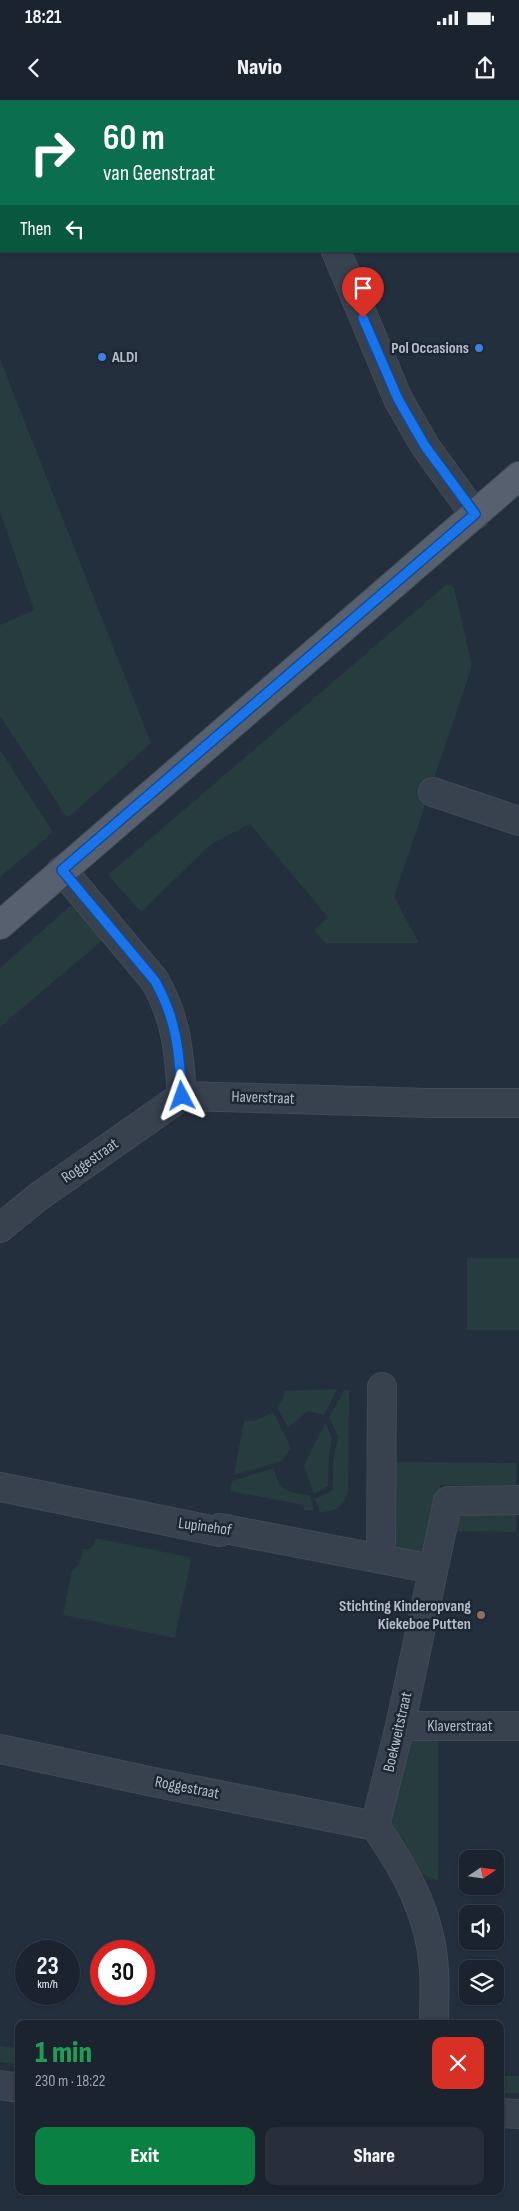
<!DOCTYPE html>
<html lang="en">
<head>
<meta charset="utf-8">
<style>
	:root { --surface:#1b232e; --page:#282f3a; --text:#f1f3f6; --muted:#a0a4aa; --line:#39404a; --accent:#0b8043 }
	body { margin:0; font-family:"Sofia Sans Condensed",sans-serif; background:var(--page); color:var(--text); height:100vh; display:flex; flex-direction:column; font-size:19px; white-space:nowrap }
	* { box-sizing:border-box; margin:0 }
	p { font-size:16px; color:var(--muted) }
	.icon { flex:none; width:28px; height:28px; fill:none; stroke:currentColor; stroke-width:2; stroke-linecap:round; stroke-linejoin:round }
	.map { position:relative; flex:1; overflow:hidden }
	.sheet { position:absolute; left:15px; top:1920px; width:489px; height:175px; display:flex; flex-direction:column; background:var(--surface); border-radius:10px; box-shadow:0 1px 4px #0004,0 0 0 1px var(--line) }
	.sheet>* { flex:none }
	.guide { position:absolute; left:0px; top:0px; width:520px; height:152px; box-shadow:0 1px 4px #0004,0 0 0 1px var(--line); background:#0b6e4f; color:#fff; overflow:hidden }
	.needle { width:32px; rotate:77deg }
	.fabs { position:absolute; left:459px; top:1750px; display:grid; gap:10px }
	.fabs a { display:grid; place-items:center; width:45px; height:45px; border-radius:10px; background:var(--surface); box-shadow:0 1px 4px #0004,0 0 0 1px var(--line); font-size:25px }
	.speed { position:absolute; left:15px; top:1840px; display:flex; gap:10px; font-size:25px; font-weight:700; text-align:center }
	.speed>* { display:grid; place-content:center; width:65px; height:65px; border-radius:50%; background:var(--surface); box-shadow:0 1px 4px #0004,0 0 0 1px var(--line); line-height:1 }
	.speed small { font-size:12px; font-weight:400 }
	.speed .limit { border:8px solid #d22; background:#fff; color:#111 }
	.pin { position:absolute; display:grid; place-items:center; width:42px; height:42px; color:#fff; margin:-51px -21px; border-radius:50% 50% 50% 0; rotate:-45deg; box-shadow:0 0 5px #0007 }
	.pin .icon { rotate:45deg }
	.me { position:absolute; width:55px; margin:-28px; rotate:356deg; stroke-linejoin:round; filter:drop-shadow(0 0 4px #0008) }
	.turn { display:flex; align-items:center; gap:18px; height:105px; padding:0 20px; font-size:22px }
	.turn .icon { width:65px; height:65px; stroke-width:2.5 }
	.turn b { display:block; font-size:35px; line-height:42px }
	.then { display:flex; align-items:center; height:48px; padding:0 20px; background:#0003; gap:10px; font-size:19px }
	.round { display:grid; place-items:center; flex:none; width:52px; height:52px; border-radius:10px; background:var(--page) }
	.head { display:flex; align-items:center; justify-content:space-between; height:85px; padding:0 20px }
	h1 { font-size:30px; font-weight:800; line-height:38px; color:#1e9e55 }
	.primary-button { display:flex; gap:10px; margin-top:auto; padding:10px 20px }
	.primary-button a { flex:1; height:58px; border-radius:10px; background:var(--accent); color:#fff; font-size:20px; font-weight:800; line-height:58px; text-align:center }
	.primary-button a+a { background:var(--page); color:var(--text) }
	.status { display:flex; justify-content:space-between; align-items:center; height:35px; padding:0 25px; background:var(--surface); direction:ltr }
	.status svg { height:14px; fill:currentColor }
	header { display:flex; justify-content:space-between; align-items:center; height:65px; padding:0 20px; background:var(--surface); font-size:22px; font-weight:800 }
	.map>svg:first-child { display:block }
	.green { fill:#263c3f }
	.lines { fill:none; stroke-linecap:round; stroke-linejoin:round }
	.minor-casing { stroke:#414a57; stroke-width:30 }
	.major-casing { stroke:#414a57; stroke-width:30 }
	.minor { stroke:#38414e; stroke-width:28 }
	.major { stroke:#56606e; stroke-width:28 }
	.route-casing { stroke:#114b97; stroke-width:12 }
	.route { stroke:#1a73e8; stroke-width:9 }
	.shop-dot { fill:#3f7fe0; stroke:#1d2633; stroke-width:2 }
	.education-dot { fill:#8d6e63; stroke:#1d2633; stroke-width:2 }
	.labels { text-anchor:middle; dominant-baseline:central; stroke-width:5; stroke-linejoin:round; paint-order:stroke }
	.poi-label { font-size:16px; font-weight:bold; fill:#b4bcc9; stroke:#1d2633; text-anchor:end }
	.street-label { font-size:16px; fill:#b4bcc9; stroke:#1d2633 }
</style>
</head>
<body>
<div class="status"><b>18:21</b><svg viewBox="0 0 49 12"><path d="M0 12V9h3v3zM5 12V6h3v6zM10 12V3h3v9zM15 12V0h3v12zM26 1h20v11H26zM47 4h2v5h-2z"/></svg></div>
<header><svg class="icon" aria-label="back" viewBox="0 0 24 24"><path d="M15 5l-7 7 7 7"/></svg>Navio<svg class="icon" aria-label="share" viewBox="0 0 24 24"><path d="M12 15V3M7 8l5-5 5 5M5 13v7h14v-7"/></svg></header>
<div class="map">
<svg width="519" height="2111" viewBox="0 0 519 2111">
	<rect width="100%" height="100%" fill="#242f3e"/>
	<path class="green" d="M 0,259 L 151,643 L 69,717 L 65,715 L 0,616 L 0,525 L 34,510 L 0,412 Z
		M 446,485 L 450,485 L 454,488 L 471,561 L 471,569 L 394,797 L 419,843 L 325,843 L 314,830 L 328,817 L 250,724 L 211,744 L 141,812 L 108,775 Z
		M 0,650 L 53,732 L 0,777 Z
		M 70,806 L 79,810 L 105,838 L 0,927 L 0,868 Z
		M 467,1158 L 519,1158 L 519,1230 L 467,1230 Z
		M 337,1289 L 324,1315 L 308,1311 L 288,1328 L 277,1307 L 283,1298 L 285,1291 Z
		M 344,1290 L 349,1290 L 348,1391 C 345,1406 335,1412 320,1412 L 315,1399 L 333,1390 L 333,1362 L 338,1336 L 329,1318 Z
		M 273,1312 L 291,1348 L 282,1361 L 234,1375 L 244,1321 L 257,1320 Z
		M 325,1323 L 332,1337 L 329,1357 L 328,1386 L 314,1394 L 304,1366 Z
		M 394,1362 L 516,1363 L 516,1385 L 440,1385 C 437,1399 431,1445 419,1452 C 413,1456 406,1453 400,1451 L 394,1440 Z
		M 274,1368 C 278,1391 288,1393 310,1395 L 314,1411 L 304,1410 L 303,1405 L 230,1391 L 232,1381 Z
		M 516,1409 L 516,1432 L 453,1431 L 457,1420 L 463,1414 Z
		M 95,1438 L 189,1457 L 191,1459 L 175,1538 L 63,1515 L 72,1470 L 79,1465 L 83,1449 L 90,1449 L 94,1445 Z
		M 416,1639 L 438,1639 L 438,1781 L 418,1773 L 388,1722 L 410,1643 Z
		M 0,1946 L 15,1948 L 14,1964 L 0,1962 Z
		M 500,1976 L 519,1976 L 519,1993 L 500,1993 Z"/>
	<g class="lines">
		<g class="minor-casing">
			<path id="minor" d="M 302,0 L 302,1
				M 336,151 L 398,299 L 425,346 L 475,415
				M 433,692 L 519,721
				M 62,770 L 155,881 C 177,920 179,953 182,996 L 430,1003 L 519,1003
				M 0,1128 L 38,1097 L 182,996
				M 0,1387 L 206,1429 L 220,1432 L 220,1428 L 433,1469
				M 381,1458 L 382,1287
				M 400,1626 L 519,1626
				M 0,1649 L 153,1682 L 375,1726
				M 434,1924 C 434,1906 435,1888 434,1870 C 431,1815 405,1769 375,1726 L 400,1626 L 448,1401 L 519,1400
				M 0,1985 L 19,1988
				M 500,2013 L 519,2014"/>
		</g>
		<g class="major-casing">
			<path id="major" d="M 0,825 L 519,376"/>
		</g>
		<use href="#minor" class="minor"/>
		<use href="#major" class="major"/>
	</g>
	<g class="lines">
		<g class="route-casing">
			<path id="route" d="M 182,996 C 179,952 177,920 155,881 L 62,770 L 475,414 L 425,346 L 398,299 L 363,218"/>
		</g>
		<use href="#route" class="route"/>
	</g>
	<g class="shop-dot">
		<circle cx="479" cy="248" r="5"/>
		<circle cx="102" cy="257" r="5"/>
	</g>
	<circle class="education-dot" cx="481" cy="1515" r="5"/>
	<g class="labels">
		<g class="poi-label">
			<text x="469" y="248">Pol Occasions</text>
			<text x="112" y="257" text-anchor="start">ALDI</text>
			<text x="471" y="1506">Stichting Kinderopvang<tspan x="471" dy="18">Kiekeboe Putten</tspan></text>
		</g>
		<g class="street-label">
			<text transform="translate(263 998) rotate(2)">Haverstraat</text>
			<text transform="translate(90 1061) rotate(-35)">Roggestraat</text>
			<text transform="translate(205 1427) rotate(8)">Lupinehof</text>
			<text x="460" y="1626">Klaverstraat</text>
			<text transform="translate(398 1632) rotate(-77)">Boekweitstraat</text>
			<text transform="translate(187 1688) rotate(11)">Roggestraat</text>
		</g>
	</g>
</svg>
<div class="fabs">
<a><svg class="needle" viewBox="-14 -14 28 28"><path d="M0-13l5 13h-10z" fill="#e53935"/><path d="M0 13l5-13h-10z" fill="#a0a4aa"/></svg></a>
<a><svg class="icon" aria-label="sound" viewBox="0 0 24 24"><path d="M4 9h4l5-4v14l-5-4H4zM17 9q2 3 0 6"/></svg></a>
<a><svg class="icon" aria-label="layers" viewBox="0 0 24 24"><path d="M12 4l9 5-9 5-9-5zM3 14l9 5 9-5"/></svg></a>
</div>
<div class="speed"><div>23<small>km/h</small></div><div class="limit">30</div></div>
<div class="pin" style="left:363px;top:218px;background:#d93025"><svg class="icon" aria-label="arrive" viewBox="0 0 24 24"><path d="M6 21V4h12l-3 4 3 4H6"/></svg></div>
<svg class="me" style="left:182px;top:996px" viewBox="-20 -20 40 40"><path d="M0-17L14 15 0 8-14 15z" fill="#1a73e8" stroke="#fff" stroke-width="4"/></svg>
<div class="guide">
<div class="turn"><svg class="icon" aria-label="right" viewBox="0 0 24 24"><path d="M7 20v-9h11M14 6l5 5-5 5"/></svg><div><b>60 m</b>van Geenstraat</div></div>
<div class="then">Then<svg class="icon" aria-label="left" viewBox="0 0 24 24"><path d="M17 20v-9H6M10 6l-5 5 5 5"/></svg></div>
</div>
<section class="sheet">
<div class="head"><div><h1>1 min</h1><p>230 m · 18:22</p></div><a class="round" style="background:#d93025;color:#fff"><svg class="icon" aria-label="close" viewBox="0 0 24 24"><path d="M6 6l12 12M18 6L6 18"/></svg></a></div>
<div class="primary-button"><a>Exit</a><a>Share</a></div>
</section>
</div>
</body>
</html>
